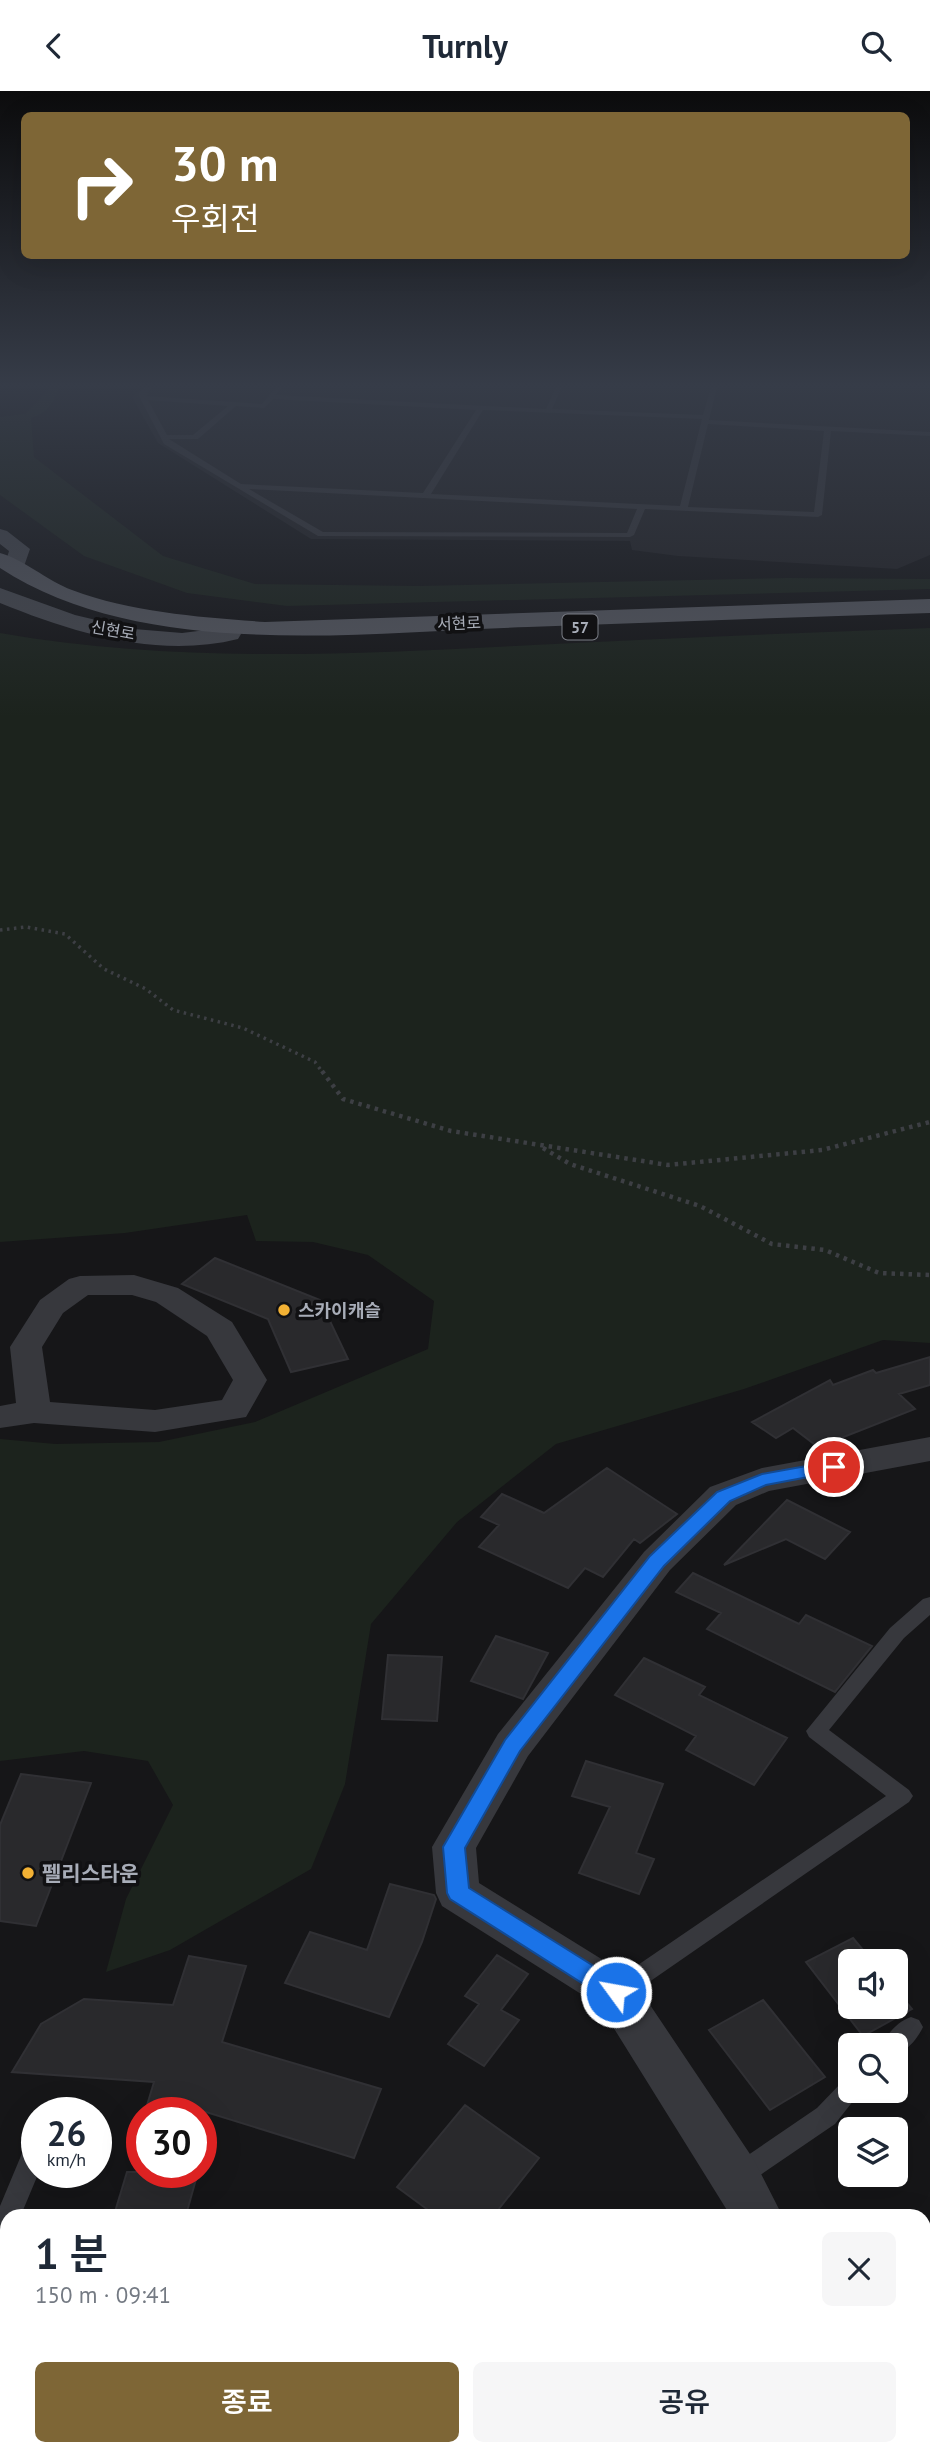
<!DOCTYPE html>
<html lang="ko">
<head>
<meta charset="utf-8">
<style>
	:root { --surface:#fff; --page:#f6f6f7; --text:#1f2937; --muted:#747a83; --accent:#7e6636 }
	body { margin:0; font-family:"PT Sans","Noto Sans KR",sans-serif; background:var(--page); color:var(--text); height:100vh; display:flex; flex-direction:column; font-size:26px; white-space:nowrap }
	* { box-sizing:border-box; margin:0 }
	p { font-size:23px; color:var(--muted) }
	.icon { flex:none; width:38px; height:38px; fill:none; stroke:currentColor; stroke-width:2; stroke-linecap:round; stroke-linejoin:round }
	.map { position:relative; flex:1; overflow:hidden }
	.drawer { position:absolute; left:0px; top:2118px; width:931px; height:247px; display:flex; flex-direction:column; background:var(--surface); border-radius:21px 21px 0 0; box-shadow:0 7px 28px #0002 }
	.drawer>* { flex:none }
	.hud { position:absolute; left:21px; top:21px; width:889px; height:147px; border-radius:10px; box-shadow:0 7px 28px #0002; background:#7e6636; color:#fff; overflow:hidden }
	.buttons { position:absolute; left:838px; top:1858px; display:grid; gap:14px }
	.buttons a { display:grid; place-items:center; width:70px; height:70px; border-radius:10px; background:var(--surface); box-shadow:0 7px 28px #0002; font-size:35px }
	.speed { position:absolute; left:21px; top:2006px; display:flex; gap:14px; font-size:35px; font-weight:700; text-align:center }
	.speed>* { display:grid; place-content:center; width:91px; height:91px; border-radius:50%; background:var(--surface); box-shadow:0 7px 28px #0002; line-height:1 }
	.speed small { font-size:18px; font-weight:400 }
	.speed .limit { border:10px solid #d22; background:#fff; color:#111 }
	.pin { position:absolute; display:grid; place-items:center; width:60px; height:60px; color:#fff; margin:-30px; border:4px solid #fff; border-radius:50%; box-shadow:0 2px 7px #0007 }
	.me { position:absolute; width:77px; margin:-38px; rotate:302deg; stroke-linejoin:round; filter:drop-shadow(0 0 5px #0008) }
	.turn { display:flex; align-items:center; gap:24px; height:147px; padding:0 35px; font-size:32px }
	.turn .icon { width:91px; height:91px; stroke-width:2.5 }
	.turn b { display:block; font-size:49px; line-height:60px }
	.round { display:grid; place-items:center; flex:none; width:74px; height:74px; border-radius:10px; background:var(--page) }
	.headline { display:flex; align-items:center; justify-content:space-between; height:119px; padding:0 35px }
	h1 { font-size:42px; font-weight:600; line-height:52px }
	.cta { display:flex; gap:14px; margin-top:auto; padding:14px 35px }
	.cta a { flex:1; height:80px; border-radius:10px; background:var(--accent); color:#fff; font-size:28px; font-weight:600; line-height:80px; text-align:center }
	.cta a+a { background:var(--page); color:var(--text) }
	header { display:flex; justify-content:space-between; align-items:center; height:91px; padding:0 35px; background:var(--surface); font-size:32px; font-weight:600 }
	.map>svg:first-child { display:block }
	.built { fill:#222225 }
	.green { fill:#1c231d }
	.building { fill:#29292c; stroke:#303034; stroke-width:2 }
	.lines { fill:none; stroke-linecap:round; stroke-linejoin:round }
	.path-far1 { stroke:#3d3f44; stroke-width:3.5; stroke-dasharray:2.5 4.5; stroke-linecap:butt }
	.path { stroke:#3d3f44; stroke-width:4.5; stroke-dasharray:3.5 5; stroke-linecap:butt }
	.lane { fill:#37383d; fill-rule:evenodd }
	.street { fill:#37383d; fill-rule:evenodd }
	.secondary { fill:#45474d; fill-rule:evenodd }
	.primary { fill:#53555c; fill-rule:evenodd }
	.route { fill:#1a73e8; stroke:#114b97; stroke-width:2 }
	.poi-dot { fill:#f2b134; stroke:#111113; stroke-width:2.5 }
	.labels { text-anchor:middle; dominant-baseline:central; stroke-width:7; stroke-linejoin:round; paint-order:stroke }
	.far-street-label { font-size:16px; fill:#a8adb8; stroke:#111113 }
	.shield { fill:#111113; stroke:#7b7e86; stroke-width:2 }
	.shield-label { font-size:16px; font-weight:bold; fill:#a8adb8 }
	.poi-label { font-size:18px; font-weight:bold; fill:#a8adb8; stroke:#111113; text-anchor:start }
	.near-poi-label { font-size:21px; font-weight:bold; fill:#a8adb8; stroke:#111113; text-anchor:start }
</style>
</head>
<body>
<header><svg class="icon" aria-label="back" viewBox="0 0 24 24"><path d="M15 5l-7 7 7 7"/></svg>Turnly<svg class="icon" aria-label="search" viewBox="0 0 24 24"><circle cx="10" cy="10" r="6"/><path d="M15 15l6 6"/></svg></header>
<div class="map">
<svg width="930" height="2364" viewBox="0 0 930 2364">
	<rect width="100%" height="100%" fill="#161618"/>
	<path class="built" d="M 143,296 L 930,296 L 930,464 L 897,478 L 678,465 L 632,459 L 630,450 L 311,448 L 158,352 L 132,306 Z"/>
	<path class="green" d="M 52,296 L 59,296 C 53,313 49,321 31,327 L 34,366 L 163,465 L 255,493 L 418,495 L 787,487 L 930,488 L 930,498 L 287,515 L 187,502 L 84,465 L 0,404 L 0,326 L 25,323 Z
		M 930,537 L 930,1252 L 883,1249 L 744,1298 L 556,1353 L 457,1431 L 371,1533 L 345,1693 L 311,1778 L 170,1859 L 106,1881 L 126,1808 L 173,1714 L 148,1670 L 84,1660 L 0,1670 L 0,1348 L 55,1353 L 159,1351 L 255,1331 L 428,1258 L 434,1210 L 368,1164 L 313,1151 L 256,1150 L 247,1124 L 125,1142 L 0,1151 L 0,542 C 178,573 354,563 533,554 C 665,547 798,542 930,537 Z"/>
	<path class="building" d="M 215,1167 L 320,1209 L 348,1268 L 291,1281 L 268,1228 L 182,1193 Z
		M 930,1266 L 930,1294 L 899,1303 L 915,1318 L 818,1356 L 793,1337 L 776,1347 L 752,1331 L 830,1289 L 833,1294 L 873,1279 L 876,1282 Z
		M 607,1377 L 677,1423 L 640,1452 L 634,1448 L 603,1486 L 585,1477 L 568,1497 L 479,1456 L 499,1434 L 481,1426 L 502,1403 L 544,1422 Z
		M 787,1409 L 850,1441 L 825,1468 L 786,1448 L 724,1474 Z
		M 693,1482 L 799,1533 L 806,1524 L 872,1555 L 835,1601 L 707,1538 L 721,1522 L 676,1501 Z
		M 496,1545 L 548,1562 L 523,1608 L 471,1590 Z
		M 388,1564 L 442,1566 L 437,1630 L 382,1628 Z
		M 644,1567 L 705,1596 L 699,1604 L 787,1647 L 754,1694 L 686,1659 L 696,1645 L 615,1604 Z
		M 586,1670 L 663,1693 L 636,1762 L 654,1768 L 639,1803 L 579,1782 L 610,1716 L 572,1705 Z
		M 21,1683 L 91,1692 L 36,1835 L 0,1830 L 0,1734 Z
		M 390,1793 L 434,1804 L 436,1808 L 422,1851 L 389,1926 L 285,1892 L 310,1841 L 367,1859 Z
		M 853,1847 L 873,1871 L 850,1871 L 850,1916 L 896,1916 L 896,1899 L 912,1918 L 863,1945 L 806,1871 Z
		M 497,1864 L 528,1883 L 501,1919 L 519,1929 L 484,1975 L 448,1953 L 479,1913 L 465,1905 Z
		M 189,1865 L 246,1875 L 222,1951 L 381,1998 L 354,2067 L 206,2021 L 145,2021 L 154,1991 L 12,1981 L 41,1933 L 84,1908 L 173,1914 Z
		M 763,1909 L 825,1986 L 770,2019 L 709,1939 Z
		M 465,2014 L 539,2067 L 494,2124 L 435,2124 L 397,2096 Z
		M 127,2081 L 198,2081 L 186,2124 L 114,2124 Z"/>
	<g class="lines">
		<path class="path-far1" d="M 0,839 L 26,836 L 65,843 L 104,878 L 146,898 L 173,919 L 243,937 L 315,971 L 323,982"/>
		<path class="path" d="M 322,980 L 343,1008 L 451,1040 L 668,1074 L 822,1059 L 930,1031
			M 543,1057 L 570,1073 L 700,1115 L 772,1153 L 825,1159 L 879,1182 L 930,1184"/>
		<path class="lane" d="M 145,296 L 152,296 L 146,305 L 262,313 L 276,296 L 282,296 L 276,304 L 546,318 L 556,296 L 562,296 L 552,318 L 703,324 L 711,296 L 717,296 L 709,329 L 930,341 L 930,345 L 831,340 L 822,424 L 818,426 L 645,418 L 634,444 L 630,446 L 318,445 L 164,353 L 140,307 L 139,302 ZM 273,308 L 476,319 L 423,402 L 241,393 L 169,348 L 198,348 L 236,315 L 264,317 ZM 148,309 L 228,315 L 193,344 L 167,344 ZM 483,319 L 702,328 L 680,415 L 431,403 ZM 708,333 L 824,340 L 814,421 L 688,416 ZM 249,398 L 637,418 L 627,442 L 323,441 Z
			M 930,1506 L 930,1524 L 904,1547 L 829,1639 L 909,1699 L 913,1705 L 909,1711 L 626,1907 L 618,1910 L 610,1907 L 607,1900 L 610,1893 L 886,1705 L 809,1646 L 806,1640 L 890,1537 L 923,1508 Z
			M 911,1926 L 919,1929 L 923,1936 C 918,1947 907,1960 896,1964 L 896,1955 L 881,1955 C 887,1943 898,1930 911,1926 Z
			M 850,1988 L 850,2000 L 861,2000 L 835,2033 L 747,2093 L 738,2097 L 729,2093 L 726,2085 L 729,2077 L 817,2017 L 842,1991 Z
			M 32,2056 L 37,2058 L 37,2081 L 39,2081 L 21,2124 L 7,2124 L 7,2157 L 0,2159 L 0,2115 L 23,2060 Z
			M 345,2357 L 373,2357 L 370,2364 L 342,2364 Z"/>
		<path class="street" d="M 134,1184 L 178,1197 L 232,1231 L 267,1289 L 246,1326 L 155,1341 L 34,1332 L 0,1337 L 0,1315 L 16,1312 L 10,1256 L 40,1209 L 69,1188 L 80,1185 ZM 88,1204 L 132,1204 L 156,1211 L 207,1245 L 233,1289 L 222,1309 L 155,1319 L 50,1311 L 42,1256 L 63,1222 Z
			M 930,1346 L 930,1370 L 769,1400 L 736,1414 L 670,1479 L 528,1665 L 476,1757 L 479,1792 L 632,1887 L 754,2069 L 782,2124 L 730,2124 L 600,1915 L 442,1815 L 436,1802 L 432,1756 L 498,1643 L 644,1461 L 710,1396 L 762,1377 Z
			M 842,2357 L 898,2357 L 900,2364 L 844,2364 Z"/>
		<path class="secondary" d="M 0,438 L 7,440 L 30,458 L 22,481 L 8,481 L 4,477 L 9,460 L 0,453 Z
			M 0,497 L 75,524 L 134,538 L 182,542 L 230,536 L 238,538 L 241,543 L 238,548 C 158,568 74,542 0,512 Z"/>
		<path class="primary" d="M 0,462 C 21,467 48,490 72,499 C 134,522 200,526 265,531 L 930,508 L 930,522 C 796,526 662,531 528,536 C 363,541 144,571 0,477 Z"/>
	</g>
	<linearGradient id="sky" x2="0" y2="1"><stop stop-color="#0c0c0d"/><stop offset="0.47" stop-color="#363c48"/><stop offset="1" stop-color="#363c48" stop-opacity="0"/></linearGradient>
	<rect width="930" height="626" fill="url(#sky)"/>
	<path class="route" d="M 834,1370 L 843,1376 L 840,1380 L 766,1394 L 730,1410 L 664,1475 L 520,1660 L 465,1757 L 469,1797 L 624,1894 L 627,1901 L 624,1908 L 616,1911 L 607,1908 L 450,1808 L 447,1802 L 443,1756 L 505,1649 L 650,1465 L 717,1401 L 762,1383 Z"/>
	<g class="poi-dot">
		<circle cx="284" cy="1219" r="7"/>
		<circle cx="28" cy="1782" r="7"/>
	</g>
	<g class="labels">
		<g class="far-street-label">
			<text transform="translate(459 532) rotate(-2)">서현로</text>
			<text transform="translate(113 539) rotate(10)">신현로</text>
		</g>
		<rect class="shield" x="562.5" y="523.5" width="35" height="25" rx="5"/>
		<g class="shield-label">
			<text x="580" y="536">57</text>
		</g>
		<g class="poi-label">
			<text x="298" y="1219">스카이캐슬</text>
		</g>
		<g class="near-poi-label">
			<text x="42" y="1782">펠리스타운</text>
		</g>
	</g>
</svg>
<div class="buttons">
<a><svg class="icon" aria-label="sound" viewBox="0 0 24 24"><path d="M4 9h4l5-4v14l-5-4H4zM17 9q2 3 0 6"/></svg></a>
<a><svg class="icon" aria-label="search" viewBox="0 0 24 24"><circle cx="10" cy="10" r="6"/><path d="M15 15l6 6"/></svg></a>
<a><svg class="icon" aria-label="layers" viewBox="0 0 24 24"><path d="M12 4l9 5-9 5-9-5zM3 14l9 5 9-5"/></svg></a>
</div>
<div class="speed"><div>26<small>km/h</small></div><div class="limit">30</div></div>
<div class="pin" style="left:834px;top:1376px;background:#d93025"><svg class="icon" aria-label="arrive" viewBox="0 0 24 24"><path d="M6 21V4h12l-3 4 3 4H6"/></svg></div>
<svg class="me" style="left:616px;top:1901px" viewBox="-20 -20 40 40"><circle r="17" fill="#1a73e8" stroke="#fff" stroke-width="3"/><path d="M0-11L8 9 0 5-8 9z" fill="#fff"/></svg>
<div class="hud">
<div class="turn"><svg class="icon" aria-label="right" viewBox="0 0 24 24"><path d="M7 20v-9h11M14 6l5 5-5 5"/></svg><div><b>30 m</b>우회전</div></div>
</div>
<section class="drawer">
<div class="headline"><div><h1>1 분</h1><p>150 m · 09:41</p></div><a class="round"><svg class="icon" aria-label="close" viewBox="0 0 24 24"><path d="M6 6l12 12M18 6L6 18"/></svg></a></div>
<div class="cta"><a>종료</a><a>공유</a></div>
</section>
</div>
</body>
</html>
